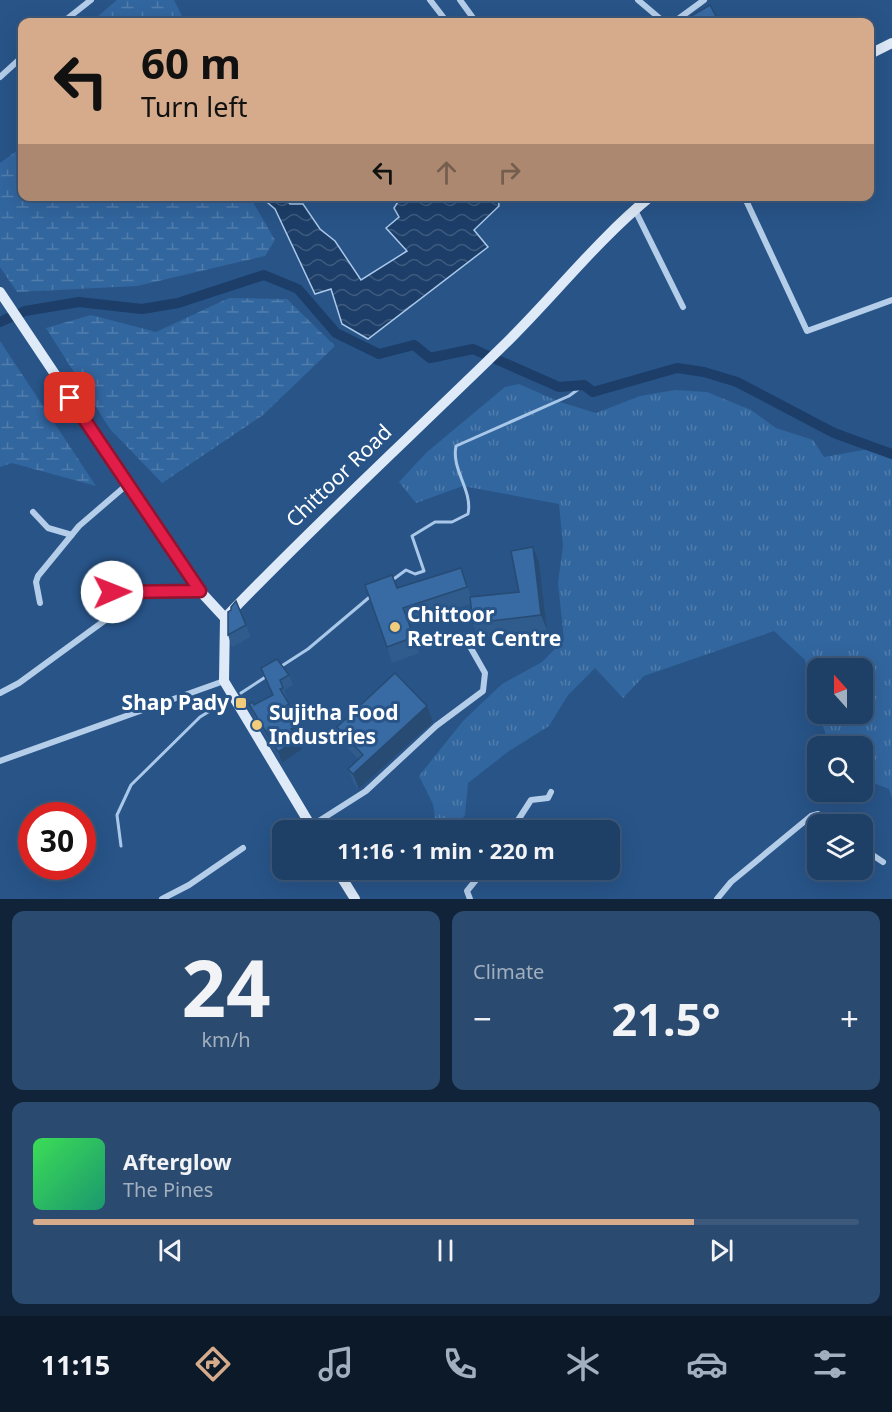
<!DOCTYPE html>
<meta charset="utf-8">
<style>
body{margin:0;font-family:"Noto Sans",sans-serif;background:#2b4a6f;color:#f1f3f6;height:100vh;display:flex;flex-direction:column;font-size:22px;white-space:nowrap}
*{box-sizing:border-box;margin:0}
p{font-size:20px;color:#a1afbf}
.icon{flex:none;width:33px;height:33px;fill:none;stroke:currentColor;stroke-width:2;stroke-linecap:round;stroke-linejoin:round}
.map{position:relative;height:899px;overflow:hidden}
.drawer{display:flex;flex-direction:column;gap:12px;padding:12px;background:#102338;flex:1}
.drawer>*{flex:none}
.hud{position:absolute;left:18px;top:18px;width:856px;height:183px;border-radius:12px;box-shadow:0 6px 24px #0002,0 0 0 2px #3c587a;background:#d6ab8b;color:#111;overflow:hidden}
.needle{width:39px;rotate:339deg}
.tools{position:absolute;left:807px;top:658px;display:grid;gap:12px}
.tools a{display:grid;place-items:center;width:66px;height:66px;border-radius:12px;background:#1e3f66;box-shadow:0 6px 24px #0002,0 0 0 2px #3c587a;font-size:30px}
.speed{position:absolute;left:18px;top:802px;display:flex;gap:12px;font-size:30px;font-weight:700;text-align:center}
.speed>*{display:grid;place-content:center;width:78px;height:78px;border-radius:50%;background:#1e3f66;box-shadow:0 6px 24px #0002,0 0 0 2px #3c587a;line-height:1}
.speed .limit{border:9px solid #d22;background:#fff;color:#111}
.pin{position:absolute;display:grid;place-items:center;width:51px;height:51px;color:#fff;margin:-26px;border-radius:12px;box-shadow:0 3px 9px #0006}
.me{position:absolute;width:66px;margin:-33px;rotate:89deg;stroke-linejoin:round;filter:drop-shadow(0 0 4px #0008)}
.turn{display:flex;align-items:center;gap:21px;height:126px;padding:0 24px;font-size:27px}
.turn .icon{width:78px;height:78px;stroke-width:2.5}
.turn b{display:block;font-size:42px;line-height:51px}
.lanes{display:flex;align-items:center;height:57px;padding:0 24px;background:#0003;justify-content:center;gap:30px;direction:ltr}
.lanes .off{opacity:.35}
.big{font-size:45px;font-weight:700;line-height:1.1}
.drawer .card{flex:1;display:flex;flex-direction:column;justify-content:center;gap:9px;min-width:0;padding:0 21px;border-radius:12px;background:#2b4a6f}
.drawer .dial{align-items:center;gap:0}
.dial b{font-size:78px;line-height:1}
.song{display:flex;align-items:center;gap:18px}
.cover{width:72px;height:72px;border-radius:9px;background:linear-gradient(135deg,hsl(130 70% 55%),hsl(160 70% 35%))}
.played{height:6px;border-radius:3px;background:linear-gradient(90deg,#d6ab8b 80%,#3c587a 80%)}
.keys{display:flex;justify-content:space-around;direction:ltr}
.heat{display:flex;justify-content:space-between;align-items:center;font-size:33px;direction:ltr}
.drawer .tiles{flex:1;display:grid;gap:12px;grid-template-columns:1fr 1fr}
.card:last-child{grid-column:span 2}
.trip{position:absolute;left:272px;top:820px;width:348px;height:60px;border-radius:12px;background:#1e3f66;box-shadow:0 6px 24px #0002,0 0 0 2px #3c587a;font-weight:700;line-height:60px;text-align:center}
.menu{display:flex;height:96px;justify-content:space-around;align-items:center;background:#0c1929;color:#a1afbf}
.menu .icon{width:42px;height:42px}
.menu .on{color:#d6ab8b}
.menu b{font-size:27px;color:#f1f3f6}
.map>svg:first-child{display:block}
</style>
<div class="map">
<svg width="892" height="899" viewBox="0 0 892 899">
<defs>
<pattern id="grass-tufts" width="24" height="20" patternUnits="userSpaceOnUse" patternTransform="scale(1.5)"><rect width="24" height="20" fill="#32669f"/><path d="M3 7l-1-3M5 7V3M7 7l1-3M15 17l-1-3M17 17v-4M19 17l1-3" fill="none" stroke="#517dad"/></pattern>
<pattern id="wetland-marsh" width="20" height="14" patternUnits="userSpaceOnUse" patternTransform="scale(1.5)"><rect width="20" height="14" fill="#32669f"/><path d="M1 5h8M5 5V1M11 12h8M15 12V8" fill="none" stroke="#517dad"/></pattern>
<pattern id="water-waves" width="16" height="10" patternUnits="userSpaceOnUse" patternTransform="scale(1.5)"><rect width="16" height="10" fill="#1c3e68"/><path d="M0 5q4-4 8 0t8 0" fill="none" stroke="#3e5b7f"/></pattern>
</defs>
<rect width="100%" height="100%" fill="#285488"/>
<path fill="url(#grass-tufts)" d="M519,384L560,402L596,413L640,396L675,390L707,392L751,410L776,428L813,440L824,457L875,448L892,450V799L889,789L863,779L862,747H831L818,714H862V669H818L817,712L811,696L805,660L774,631L644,676L623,698L595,668L568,695L549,726L509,751L468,783L465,815L453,831H437L433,804L419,776L463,721L502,684L542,662L564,640L558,583L563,546L559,504L463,486L416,503L399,482L427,452L505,387Z"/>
<path fill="url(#wetland-marsh)" d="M117,0H174L185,22H91Z
M22,147V196L250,197L275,240L265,256L137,286L17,292L0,267V163Z
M229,298L287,299L335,346L263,415L162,483L110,429L46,328L91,315L156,332Z
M0,341L96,486L12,463L0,467Z"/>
<path fill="url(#water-waves)" stroke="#a9c8e9" stroke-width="1.5" d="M261,197H284L290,204H303L320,229L335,241L361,280L407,251L386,228L399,217L394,208L398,202L396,197H498L499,206L474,230L488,247L368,339L342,324L331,289L315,294L275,209Z"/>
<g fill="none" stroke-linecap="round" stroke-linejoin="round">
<path stroke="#a9c8e9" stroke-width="3" d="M391,581L406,570L415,574L424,571L412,536L435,522H452L468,514C473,490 451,470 456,446L569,396L584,385
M280,667L308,649L372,595
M241,693L267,676
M121,846L117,815L131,785L200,717L226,701"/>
<path stroke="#1c3e68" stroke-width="10" d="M0,322L25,311L79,302L142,309L178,303L264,275L298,289L336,333L379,354L414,345L430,358L473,349L559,387L584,385L593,392L677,368L704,372L737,382L834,433L892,454"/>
<path stroke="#b4cde9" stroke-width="6" d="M430,0L447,22
M460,0L476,22
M638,0L664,22
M63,22L91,0
M674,22L704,0
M0,77L22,57
M744,196L807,331L892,300
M635,210L683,307
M33,512L48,528L72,535
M40,603L36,582L38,576L79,526L129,483
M0,693L19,683L104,621L100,594L104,591H200
M0,761L224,681
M311,826L366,791L436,726L483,691L485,673L464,636
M511,831L531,800L548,798L551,792
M862,848L883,862
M162,899L189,885L243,848
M470,899L467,891L484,870
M717,899L731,882L811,816L818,814L830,825"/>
<path stroke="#deeaf8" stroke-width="10" d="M870,54L892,43
M0,292L200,591L225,618
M314,831L224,681L225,618C315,524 411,436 504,345C554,296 597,240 651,196
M337,870L355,899"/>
</g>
<path fill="#305c8d" d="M533,547L539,562L547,630L478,638L473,623L470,604L409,624L419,653L392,663L387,647L397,588L461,568L471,597L519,592Z
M246,625L251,637L232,647L228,635Z
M261,668L289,675L293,685L284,690L287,698L286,699L292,715L289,717L302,749L282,763L253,715L249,704L254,705L273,695Z
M427,706L433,722L359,789L354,784L348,769L358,759L343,743L337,727Z"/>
<path fill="#274b73" d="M533,547L539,562L547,630L541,615Z
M427,706L433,722L359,789L353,774Z
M298,739L302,749L282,763L278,752Z"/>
<path fill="#386ba4" stroke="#274b73" stroke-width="1.5" d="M710,5L719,22H688L686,19Z
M533,547L541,615L473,623L470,597L519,592L511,551Z
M461,568L467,587L403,608L414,637L387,647L365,585L392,575L397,588Z
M236,601L246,625L228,635V612L231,610V607Z
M277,659L289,675L280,680L283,688L280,689L289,704L284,707L294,728L291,729L298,739L278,752L249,704L253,702L254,705L273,695L261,668Z
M395,673L427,706L353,774L348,769L363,755L337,727Z"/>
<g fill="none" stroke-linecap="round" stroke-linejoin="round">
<defs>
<path id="route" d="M70,398L200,591L112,592"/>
</defs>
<use href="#route" stroke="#92132f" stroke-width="15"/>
<use href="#route" stroke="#e11d48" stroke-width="10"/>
</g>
<g fill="#f1cc7a" stroke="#285488" stroke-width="2">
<circle cx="395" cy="627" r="6"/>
<rect x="235" y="697" width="12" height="12" rx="3"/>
<circle cx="257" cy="725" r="6"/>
</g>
<g text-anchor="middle" stroke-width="6" stroke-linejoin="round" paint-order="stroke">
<g font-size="21" fill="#fff" stroke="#285488">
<text transform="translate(339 476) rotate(-44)" y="7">Chittoor Road</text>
</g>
<g font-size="21" font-weight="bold" fill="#fff" stroke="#285488" text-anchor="start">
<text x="407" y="622">Chittoor<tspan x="407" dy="24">Retreat Centre</tspan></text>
<text x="229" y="710" text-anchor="end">Shap Pady</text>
<text x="269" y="720">Sujitha Food<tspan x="269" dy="24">Industries</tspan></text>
</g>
</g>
</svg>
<div class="tools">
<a><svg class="needle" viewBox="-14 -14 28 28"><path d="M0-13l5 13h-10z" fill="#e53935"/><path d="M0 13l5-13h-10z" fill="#a1afbf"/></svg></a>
<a><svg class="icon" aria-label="search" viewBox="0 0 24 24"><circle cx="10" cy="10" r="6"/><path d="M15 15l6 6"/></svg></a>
<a><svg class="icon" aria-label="layers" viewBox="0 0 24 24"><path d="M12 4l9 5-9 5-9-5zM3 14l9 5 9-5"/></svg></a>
</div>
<div class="speed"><div class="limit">30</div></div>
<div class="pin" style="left:70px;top:398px;background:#d93025"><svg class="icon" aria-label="arrive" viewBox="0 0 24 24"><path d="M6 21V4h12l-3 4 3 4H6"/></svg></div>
<svg class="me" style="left:112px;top:592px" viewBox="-20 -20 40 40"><circle r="19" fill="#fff"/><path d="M0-13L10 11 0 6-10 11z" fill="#e11d48"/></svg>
<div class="trip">11:16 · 1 min · 220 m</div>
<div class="hud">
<div class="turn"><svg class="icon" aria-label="left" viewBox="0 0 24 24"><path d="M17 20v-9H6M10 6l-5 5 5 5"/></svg><div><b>60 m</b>Turn left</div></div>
<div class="lanes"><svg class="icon" aria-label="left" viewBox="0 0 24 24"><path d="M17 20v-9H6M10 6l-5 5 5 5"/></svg><svg class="icon off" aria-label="ahead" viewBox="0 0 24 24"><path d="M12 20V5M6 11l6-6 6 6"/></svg><svg class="icon off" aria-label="right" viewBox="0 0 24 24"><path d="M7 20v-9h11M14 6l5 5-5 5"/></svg></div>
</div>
</div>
<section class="drawer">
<div class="tiles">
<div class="card dial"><b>24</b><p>km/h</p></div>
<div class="card"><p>Climate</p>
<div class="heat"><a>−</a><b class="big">21.5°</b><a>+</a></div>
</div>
<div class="card">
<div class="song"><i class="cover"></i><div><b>Afterglow</b><p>The Pines</p></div></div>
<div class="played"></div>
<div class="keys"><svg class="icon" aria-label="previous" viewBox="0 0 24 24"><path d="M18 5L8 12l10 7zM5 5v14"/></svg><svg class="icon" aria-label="pause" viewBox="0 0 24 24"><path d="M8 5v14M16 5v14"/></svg><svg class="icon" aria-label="next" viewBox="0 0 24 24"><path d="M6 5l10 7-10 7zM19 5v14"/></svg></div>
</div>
</div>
</section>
<nav class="menu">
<b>11:15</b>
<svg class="icon on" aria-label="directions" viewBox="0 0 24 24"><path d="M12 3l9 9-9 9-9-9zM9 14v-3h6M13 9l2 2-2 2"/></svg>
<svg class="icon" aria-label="music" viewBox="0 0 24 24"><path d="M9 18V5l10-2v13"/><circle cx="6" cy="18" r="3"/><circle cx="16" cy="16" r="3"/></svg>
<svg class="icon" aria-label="phone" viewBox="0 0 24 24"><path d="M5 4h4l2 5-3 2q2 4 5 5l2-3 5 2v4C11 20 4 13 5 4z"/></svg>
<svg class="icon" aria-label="climate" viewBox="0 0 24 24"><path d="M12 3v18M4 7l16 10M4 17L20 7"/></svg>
<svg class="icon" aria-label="car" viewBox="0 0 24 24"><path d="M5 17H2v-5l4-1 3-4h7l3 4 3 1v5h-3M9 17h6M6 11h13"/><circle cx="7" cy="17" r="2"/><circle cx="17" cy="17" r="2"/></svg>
<svg class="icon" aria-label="filters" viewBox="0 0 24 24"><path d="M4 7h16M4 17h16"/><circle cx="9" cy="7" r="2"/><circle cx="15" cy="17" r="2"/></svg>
</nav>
